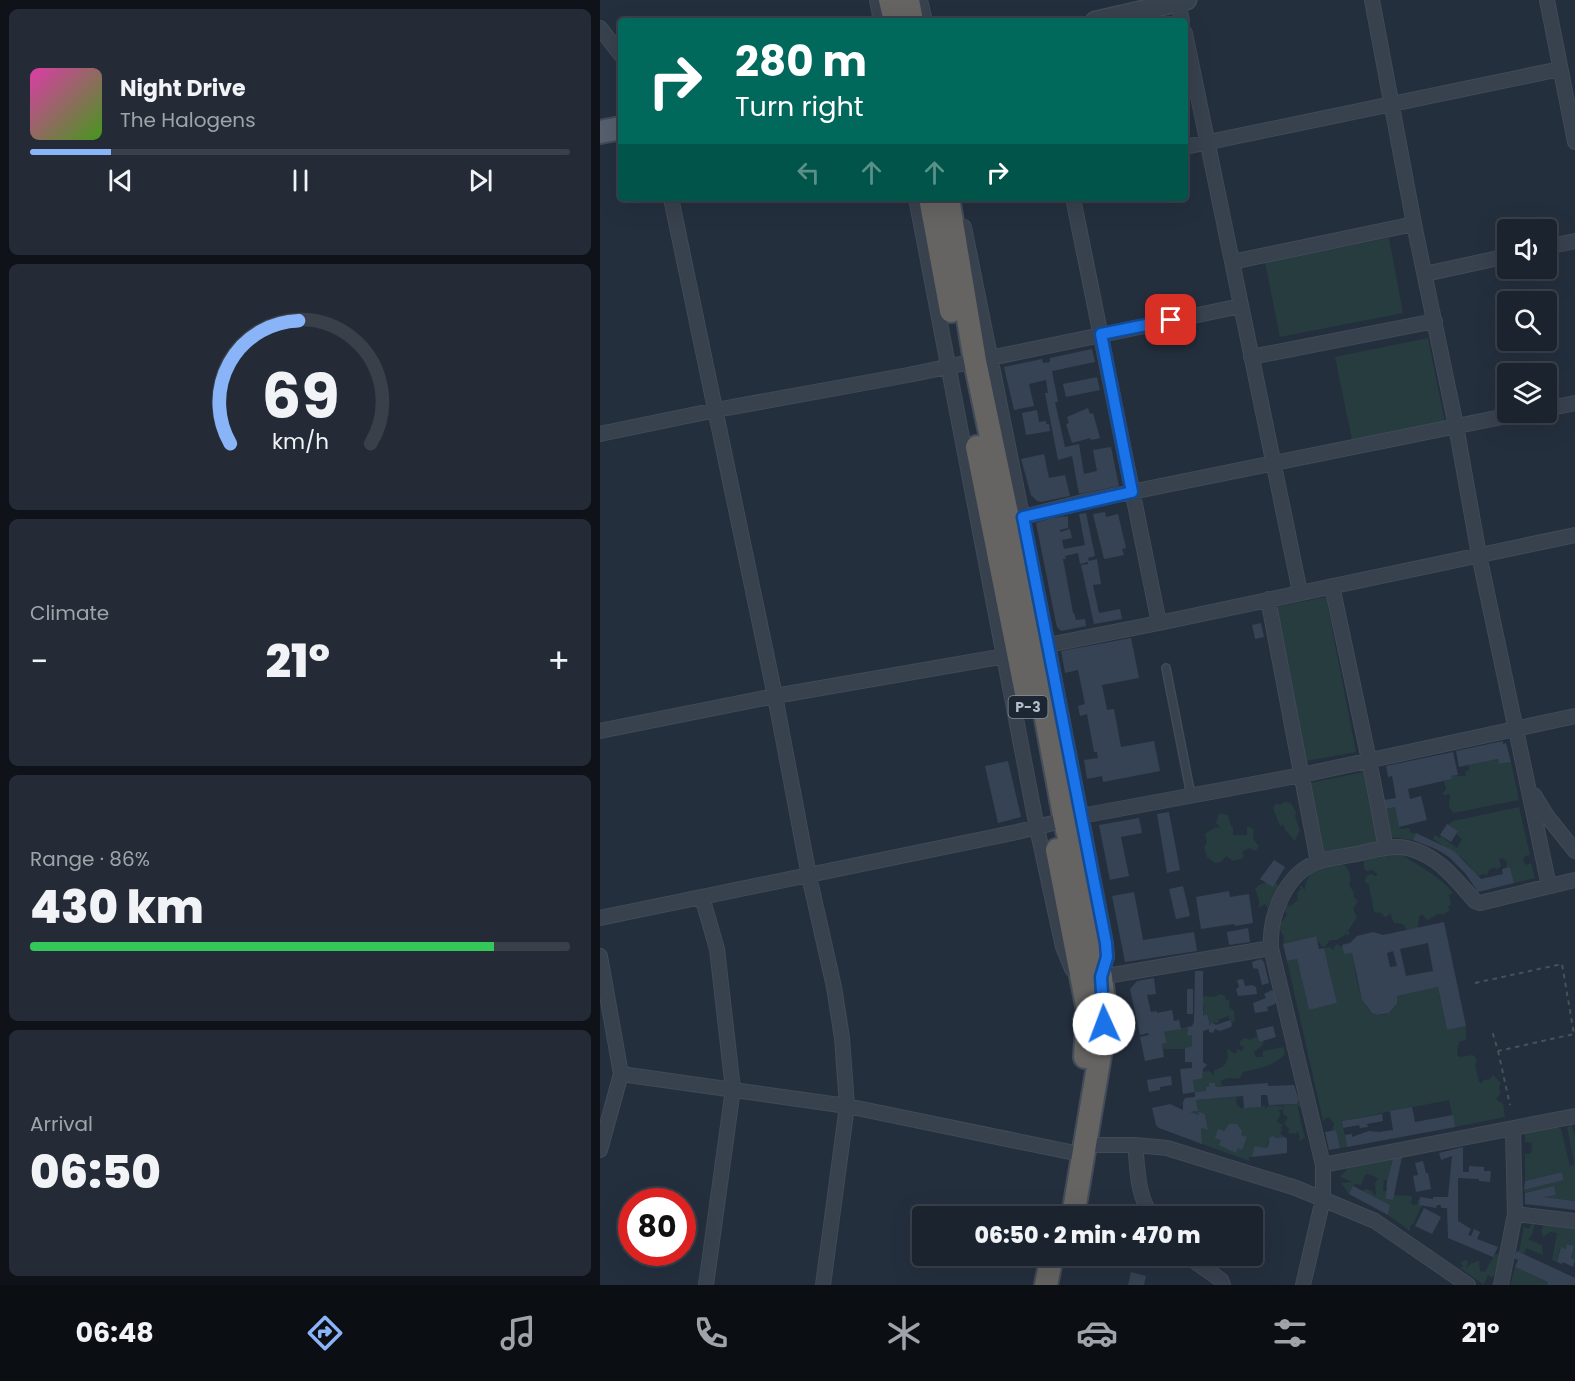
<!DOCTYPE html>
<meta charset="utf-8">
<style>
body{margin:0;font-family:Poppins,sans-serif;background:#242b36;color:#f1f3f6;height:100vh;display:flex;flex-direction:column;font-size:22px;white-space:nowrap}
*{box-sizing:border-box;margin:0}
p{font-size:20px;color:#a0a4aa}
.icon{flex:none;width:33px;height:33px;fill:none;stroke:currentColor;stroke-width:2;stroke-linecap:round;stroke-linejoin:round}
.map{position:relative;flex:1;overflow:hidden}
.details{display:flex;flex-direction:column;gap:9px;padding:9px;background:#0f1319;width:600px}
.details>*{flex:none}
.guide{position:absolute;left:18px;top:18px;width:570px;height:183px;border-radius:6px;box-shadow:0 6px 24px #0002,0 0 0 2px #39404a;background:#00695c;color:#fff;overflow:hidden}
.buttons{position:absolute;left:897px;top:219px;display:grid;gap:12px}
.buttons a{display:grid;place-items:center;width:60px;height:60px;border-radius:6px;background:#1b232e;box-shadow:0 6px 24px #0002,0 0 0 2px #39404a;font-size:30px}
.speed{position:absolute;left:18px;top:1188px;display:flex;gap:12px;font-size:30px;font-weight:700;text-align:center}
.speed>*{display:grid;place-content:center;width:78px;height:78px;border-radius:50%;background:#1b232e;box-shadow:0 6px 24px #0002,0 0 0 2px #39404a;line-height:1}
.speed .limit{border:9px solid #d22;background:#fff;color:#111}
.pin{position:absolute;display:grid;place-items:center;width:51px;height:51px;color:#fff;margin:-26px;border-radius:12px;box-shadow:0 3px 9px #0006}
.me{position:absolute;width:66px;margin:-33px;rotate:358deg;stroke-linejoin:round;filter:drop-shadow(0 0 4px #0008)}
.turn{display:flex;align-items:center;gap:21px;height:126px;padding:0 18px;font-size:27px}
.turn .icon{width:78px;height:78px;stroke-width:2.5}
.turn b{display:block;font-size:42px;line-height:51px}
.lanes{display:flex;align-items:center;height:57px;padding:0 18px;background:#0003;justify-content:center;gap:30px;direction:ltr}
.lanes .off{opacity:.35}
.big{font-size:45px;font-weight:800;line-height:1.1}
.details .widget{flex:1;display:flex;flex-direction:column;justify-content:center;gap:9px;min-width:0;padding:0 21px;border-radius:9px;background:#242b36}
.details .dial{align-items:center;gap:0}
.dial svg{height:156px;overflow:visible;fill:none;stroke:#39404a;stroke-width:7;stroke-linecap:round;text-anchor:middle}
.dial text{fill:#f1f3f6;stroke:none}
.song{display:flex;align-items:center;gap:18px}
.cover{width:72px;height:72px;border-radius:9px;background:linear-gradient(135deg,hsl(320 70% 55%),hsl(100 70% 35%))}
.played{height:6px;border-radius:3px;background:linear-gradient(90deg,#8ab4f8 15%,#39404a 15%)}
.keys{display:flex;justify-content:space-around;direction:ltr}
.heat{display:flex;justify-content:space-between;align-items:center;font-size:33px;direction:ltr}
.charge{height:9px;border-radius:4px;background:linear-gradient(90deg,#34c759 86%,#39404a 0)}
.trip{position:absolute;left:312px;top:1206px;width:351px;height:60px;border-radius:6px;background:#1b232e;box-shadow:0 6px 24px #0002,0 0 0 2px #39404a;font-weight:800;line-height:60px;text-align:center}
.dock{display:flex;height:96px;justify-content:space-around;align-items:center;background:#0b0e12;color:#a0a4aa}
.dock .icon{width:42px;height:42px}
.dock .current{color:#8ab4f8}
.dock b{font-size:27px;color:#f1f3f6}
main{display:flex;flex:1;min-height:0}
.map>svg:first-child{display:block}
</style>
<main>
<section class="details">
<div class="widget">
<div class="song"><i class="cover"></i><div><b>Night Drive</b><p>The Halogens</p></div></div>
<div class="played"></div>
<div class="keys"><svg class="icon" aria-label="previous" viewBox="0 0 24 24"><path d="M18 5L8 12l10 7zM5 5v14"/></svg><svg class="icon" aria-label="pause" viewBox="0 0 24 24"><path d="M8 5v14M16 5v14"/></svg><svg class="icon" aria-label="next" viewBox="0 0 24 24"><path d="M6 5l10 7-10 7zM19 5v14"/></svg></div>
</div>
<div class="widget dial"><svg viewBox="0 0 100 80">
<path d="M14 69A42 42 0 1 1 86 69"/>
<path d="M14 69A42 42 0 0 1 49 6" stroke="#8ab4f8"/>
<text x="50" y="56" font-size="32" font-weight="700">69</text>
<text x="50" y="72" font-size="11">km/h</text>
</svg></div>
<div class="widget"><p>Climate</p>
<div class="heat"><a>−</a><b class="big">21°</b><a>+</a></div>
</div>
<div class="widget"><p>Range · 86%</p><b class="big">430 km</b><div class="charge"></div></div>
<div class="widget"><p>Arrival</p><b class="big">06:50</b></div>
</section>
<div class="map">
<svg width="975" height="1285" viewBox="0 0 975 1285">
<rect width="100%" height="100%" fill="#242f3e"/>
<path fill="#263c3f" d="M789,238L803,313L680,337L665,262Z
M828,338L845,422L752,440L735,357Z
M726,597L756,752L706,761L675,607Z
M898,759L900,764L911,762L919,800L853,813L849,806L850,794L844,795L843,793L846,789L844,781L852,779L851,776H866L865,772L869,770V765Z
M763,772L777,842L724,853L710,783Z
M684,802L691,803L696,812L695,816L700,830L695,841L685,830L684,825L680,826L673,808L676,804L680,805Z
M795,807L800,829L809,828L811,833H816L813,840L792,837L786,809Z
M919,807L930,855L925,856L923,861L926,865L931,863L935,878L914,883L910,867L906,868L907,862L903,858L899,859L901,866L896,870L895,867L889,870L887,875L883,874L878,876L863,859L833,839L834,835L840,838L841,836L857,848L862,839L856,834L858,831L848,825L853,821Z
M619,813L628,815L631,826L633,828V835H647V826L652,828L654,831L653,839L659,846L656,851L649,848L642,852L644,856L641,859L633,861L626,856L621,862L615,863L607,857L604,847L607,843L605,834L616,827L621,828L616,823Z
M798,852C817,866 837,873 853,893L849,895L851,904L848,907L850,910L844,914H835L837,915L827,920L822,914L819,917L818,928L807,930L803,924L794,923L790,913L788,916L784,917L781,913L774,912L769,885L765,882L766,876L771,874L776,876L778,874L772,870L767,871L764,869V859L774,856L780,858L781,854H786L790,858L789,853Z
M741,863V865H745C750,871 752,878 749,885L754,893L753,896L758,901L753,909L757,917L748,931L750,934L747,935L746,934L737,940H730L725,947L721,946L719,942H717L715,936L683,944L684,936C676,928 682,921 687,914L683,910L685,905L688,904L689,907L698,900L697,893L701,889L699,886H702L705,890C704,880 713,875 712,865Z
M670,881L677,883L680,888L668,907L667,908L665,904L659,908V900L655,889L659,885Z
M737,944L752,953C755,968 759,1018 782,1015C789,1014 794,1009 797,1004V996L838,987L847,1030L866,1026V1040L859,1042L857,1055L860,1057L873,1055L877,1060L875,1064L879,1082L882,1083L884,1080L890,1079L893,1075L901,1083L899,1088L901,1093L896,1099L903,1104L905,1117L855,1127L849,1100L742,1121L747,1147L740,1148L736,1130L732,1131L734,1123L728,1117L723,1121L687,961L697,959L709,1010L737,1003L724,948L729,947L734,950V947Z
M619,994L625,996L626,1000H630L629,1007L634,1011L635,1020L632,1023L628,1016L618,1020L619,1022L616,1023L611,1022L610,1026L607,1015L603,1016L601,1012L604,1010L602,998L604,996L616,997Z
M587,1027L588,1036L592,1035V1046L585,1048V1049H563L562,1044L567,1043L564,1032Z
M657,1036L659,1042L664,1040L662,1046L654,1052L656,1057H663V1051L684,1047L685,1054C673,1067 659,1068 643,1072L639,1079C633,1078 626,1077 621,1081L622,1086L616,1087L615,1083H609V1087H606V1091L595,1092L593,1080L602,1079V1072L609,1071L614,1075V1070C627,1067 629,1061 627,1048L634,1054L637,1052V1049L642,1051L644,1047L640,1045V1041L645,1038L650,1040Z
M637,1097L636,1103L640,1108L661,1107L664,1105L666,1109L669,1105L682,1106L683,1108L684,1105L697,1104L701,1100L703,1109L698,1106C698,1112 703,1129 705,1138L700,1141L698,1131L696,1134L688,1133L689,1129L684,1123L688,1118L683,1114V1109L678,1111L681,1113L677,1122L683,1125L680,1128L683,1129L680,1133L684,1137L675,1138L674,1135L669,1138L667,1148L654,1146L652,1157H649V1161L602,1144L601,1128L608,1130L605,1115L599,1112V1115L590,1112L597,1111L596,1100Z
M972,1125L975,1137V1201L944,1197L956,1195L954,1186L925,1193L924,1190L964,1180L962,1172L925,1181V1154H931L932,1143L925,1142V1133L958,1127L961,1129L970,1166L974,1165V1162L967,1127Z
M793,1159L787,1181L784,1179L783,1190L787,1192L786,1199L793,1200L794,1195L812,1196L811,1204L817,1205L818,1200H820L822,1205L814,1223L810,1226V1231L788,1215L790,1205L762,1191L766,1189L772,1191L774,1195L776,1194L775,1184L778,1178L768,1174L765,1175L761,1185L755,1184L749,1194L741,1183L752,1182L740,1177L748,1168Z
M935,1222L932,1235L928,1239L942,1245L943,1255L926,1248L924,1254L919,1252L924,1227L929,1229L931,1224L928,1223Z
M944,1224L975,1229V1260L971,1258L974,1246L968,1244L966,1249L960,1248L957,1262L952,1260L957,1233L950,1232L943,1237L941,1230Z
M895,1254L900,1255L896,1274L892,1277L888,1275L884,1285L860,1268L863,1267L861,1263L864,1260L868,1261L866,1269L870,1264L879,1261L880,1271L885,1272Z
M915,1267L948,1282L947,1285H910Z"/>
<path fill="#364354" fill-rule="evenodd" d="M492,349L495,362L452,371L458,402H455L465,447L479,444L484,474L497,471L493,450L511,447L519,486L479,494L472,456L458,460L445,393H448L446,380L429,384L434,406L414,410L404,367L442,359L443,363L450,362V358Z
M497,377L500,390L466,397L463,384Z
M488,408L490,414L493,413L500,438L491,440L490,438L472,443L466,424L469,423L467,417Z
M437,410L439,422L446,421V424H449L450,431L426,435L422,413Z
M444,454L449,478L465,475L470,496L441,502L437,501L431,495L421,459Z
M505,512L506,517L518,514L526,548L522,549L524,555L504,559L493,514Z
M486,513L495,556L488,558L489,561L497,559L501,584L493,585L499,613L520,609L522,619L494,624L481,565L488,564V562L480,564L478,553L465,556L466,559H463L473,613H474L476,620L485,619L486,626L461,631L457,627L455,618L436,523L452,518L468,516V528L460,530V532L470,529L472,538L462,540L464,549L485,545L479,514Z
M661,623L664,637L655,639L652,625Z
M531,638L539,678L502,685L507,710L514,709L521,747L554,741L560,771L503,782L502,776L487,779L484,760L498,758L497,752H494L487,714L480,716L478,706L485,704L478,670L465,673L461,651Z
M903,741V744L906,743L911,762L899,764L898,759L859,767L856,751Z
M853,752L858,775L851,776L852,779L808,789L810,799L821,796L827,820L799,827L795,807L786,809L784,800L796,798L792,776L788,777L786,766Z
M408,761L421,817L398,823L385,766Z
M569,812L580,870L567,873L557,814Z
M539,818L542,833L521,837L529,876L510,880L499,825Z
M847,824L858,831L851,842L840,835Z
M816,833L854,851L881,879L903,874L902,869L910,867L914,883L878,892L865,873L849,857L836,849L813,840Z
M674,860L685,867L673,887L660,879Z
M583,886L590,916L576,919L569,889Z
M629,891L630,897L649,894L653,923L635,926L634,924L601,929L596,897Z
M534,892L543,940L594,932L597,951L525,962L512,896Z
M844,922L866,1026L847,1030L838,987L797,996V1004L789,1013L778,1015L772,1013L762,1000L752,953L744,954L742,945L750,943L757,936L773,932L783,935ZM828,943L833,971L806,976L800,949ZM793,951L797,966L790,967L787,953Z
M648,928L650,942L629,945L627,932Z
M716,936L719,949L724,948L737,1003L709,1010L697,959L687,961L683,944Z
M661,959L664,962L669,983L662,985L658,969L653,968L652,962Z
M595,971H603V1016L607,1014L610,1026L611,1022L616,1025L630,1020L632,1024L631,1027L620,1031L615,1029L613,1033L609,1032V1029L603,1031V1062L607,1065L603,1069L602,1079L593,1080L595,1092L606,1091V1087H609V1083H615L616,1087L668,1083V1086L694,1085L699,1100L697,1104L669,1105L667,1095H661V1107L644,1108L643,1096L596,1100L598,1111L590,1112L599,1115L598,1112L603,1113L605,1115L608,1130L601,1128L602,1144L559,1128L556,1125L552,1108L570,1104L583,1110V1102L585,1098L595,1097V1092L583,1094L580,1069L592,1068V1062H585V1048L592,1046V1035L588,1036L587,1032L588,1031L587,1027L592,1026L594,1022Z
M554,978L556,994L547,995L551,1012L557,1011V1013L572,1010L574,1021L579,1020L581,1029L564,1032L567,1043L562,1044L564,1057L545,1061L540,1037L549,1035L548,1033L540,1035L530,989L537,981Z
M643,979L645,986L652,985L656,987L657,994L638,996L636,989L639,987L637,980Z
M587,989H593V1014H587Z
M672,990L679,999L675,1004L667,1007L668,1011L655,1013L653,1003L666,998L664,994Z
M673,1026L676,1037L659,1042L656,1030Z
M571,1076L572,1085L560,1087V1090L549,1092L547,1080Z
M812,1107L815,1122L853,1115L855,1127L747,1147L745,1135L752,1134V1137L769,1131L779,1132L793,1130L790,1111Z
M782,1114L783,1121L767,1124L768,1127L760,1128L759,1125L743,1128L742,1121Z
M629,1124H637L642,1131L641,1135L647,1137L642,1150L638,1148L636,1153L619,1145L621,1140L615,1138L618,1129L624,1131Z
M736,1130L740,1148L729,1150L725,1132Z
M674,1135L675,1138L685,1137L687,1139V1153L652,1157L654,1146L667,1148L669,1143V1138Z
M863,1147V1172H869V1166L884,1167V1171H891L890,1182L879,1181V1179L858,1178V1221L871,1229L868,1235L871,1236L874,1229L880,1232L877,1239L898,1247L893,1257L848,1238L847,1208H841V1205H837L836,1208L819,1205L820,1197L833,1199V1197H848L852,1156L841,1160L839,1153Z
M802,1157L793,1200L786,1199L787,1181L793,1159Z
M823,1161L826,1173H828L831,1189L816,1192L813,1176L818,1175L815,1163Z
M962,1172L964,1180L924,1190L925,1181Z
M753,1186L790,1205L788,1215L749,1194Z
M954,1186L956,1195L944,1197L975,1201V1210L925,1204V1193Z
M824,1208L841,1217L832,1234L815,1226Z
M967,1244L974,1246L971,1258L975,1260L973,1267L963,1262L962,1264L957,1262L961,1247L966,1249Z
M917,1251L975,1278V1285H947L948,1282L915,1267L918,1260L914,1258Z
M527,1256H541L538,1266L525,1263Z
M531,1272L546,1276L544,1285H528Z"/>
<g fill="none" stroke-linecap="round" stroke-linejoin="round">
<defs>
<path id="service" d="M566,668L591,795"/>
<path id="minor" d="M277,0L281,21
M320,0L325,21
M772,0L814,224L856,426L879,555L949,886
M947,0L975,142
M578,2L582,21
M0,28L21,55
M585,33L700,592
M585,147L960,69
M71,198L175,696L209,876L234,987L242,1038L247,1106L223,1285
M316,198L437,828L463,947L472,969
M473,198L559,623
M364,227L448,645L506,943L507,957L501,977L671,948
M946,247L975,241
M632,262L814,224
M825,274L908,256
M651,357L835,321
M946,409L975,403
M0,434L116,410L308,375L641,306
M423,517L487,501L926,412
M732,586L769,760L786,848
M668,599L718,862
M448,645L559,623L975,535
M0,731L175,696L405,656
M934,795L947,816L975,851
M102,897L117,949L133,1089L106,1285
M0,918L417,832L481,816L702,775L975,716
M0,956L21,1074L0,1150
M21,1074L247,1106L470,1152
M485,1145H535L567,1148L696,1188L775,1221L868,1285
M535,1145C538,1170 537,1196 552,1216
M723,1165L671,948C669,915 686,872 720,861C733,857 748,856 761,853C775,850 792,845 807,848C838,855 855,879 875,901L880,903L975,880
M915,1214L975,1221
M587,1256L621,1280L623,1285
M703,1285L723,1199V1165L975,1116
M901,1285L915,1214L913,1128"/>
<path id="tertiary" d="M495,21L587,0"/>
<path id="primary" d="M0,132L21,128"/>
<path id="trunk" d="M290,0L295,21
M308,0L312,21
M330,198L351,311
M348,198L375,361L416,556L465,821L501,977L505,1011L503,1037L473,1216
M377,447L428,703
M457,850L488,1011L485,1057
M446,1285L452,1256"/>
</defs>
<use href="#service" stroke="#414a57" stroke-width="10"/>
<use href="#minor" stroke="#414a57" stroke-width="16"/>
<use href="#tertiary" stroke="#414a57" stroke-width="21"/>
<use href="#primary" stroke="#414a57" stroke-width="26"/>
<use href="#trunk" stroke="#434c59" stroke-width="26"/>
<path stroke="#3f5557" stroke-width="2" stroke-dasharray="4.5 4.5" stroke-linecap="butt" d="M875,983L962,964L974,1034L898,1051L893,1034L888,1032
M898,1051L910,1105"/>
<use href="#service" stroke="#38414e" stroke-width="7"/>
<use href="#minor" stroke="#38414e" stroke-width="14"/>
<use href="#tertiary" stroke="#38414e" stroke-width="18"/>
<use href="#primary" stroke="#56606e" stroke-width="22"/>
<use href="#trunk" stroke="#656462" stroke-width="22"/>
</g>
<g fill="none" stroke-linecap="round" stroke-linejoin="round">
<defs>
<path id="route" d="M504,1024L501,977L507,957L506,943L423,517L532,492L501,334L571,320"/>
</defs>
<use href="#route" stroke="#114b97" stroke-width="15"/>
<use href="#route" stroke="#1a73e8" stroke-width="10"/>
</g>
<g text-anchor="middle" stroke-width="6" stroke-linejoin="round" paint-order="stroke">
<rect fill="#1d2633" stroke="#878f9c" stroke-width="1.5" x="408.5" y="696" width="39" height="22" rx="4.5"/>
<g font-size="14" font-weight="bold" fill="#b4bcc9">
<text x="428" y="712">P-3</text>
</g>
</g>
</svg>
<div class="buttons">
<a><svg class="icon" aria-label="sound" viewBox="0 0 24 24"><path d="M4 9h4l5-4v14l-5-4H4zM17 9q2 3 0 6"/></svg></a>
<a><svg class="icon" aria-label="search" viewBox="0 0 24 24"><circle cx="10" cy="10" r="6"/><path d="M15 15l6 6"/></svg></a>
<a><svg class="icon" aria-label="layers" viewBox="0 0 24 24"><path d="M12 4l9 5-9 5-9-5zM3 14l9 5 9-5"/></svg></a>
</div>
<div class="speed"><div class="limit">80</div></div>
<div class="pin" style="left:571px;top:320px;background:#d93025"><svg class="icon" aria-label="arrive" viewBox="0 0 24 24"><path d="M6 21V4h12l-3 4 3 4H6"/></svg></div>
<svg class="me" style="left:504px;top:1024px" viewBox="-20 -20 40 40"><circle r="19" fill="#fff"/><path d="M0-13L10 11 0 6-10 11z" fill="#1a73e8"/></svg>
<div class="trip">06:50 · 2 min · 470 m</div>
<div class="guide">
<div class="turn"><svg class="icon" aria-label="right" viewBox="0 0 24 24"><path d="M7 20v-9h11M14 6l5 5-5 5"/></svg><div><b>280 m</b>Turn right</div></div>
<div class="lanes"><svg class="icon off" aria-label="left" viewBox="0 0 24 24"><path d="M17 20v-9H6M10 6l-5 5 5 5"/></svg><svg class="icon off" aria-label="ahead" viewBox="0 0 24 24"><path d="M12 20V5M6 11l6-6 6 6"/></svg><svg class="icon off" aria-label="ahead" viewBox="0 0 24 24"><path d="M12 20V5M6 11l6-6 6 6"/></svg><svg class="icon" aria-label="right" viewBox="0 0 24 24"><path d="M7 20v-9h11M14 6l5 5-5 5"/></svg></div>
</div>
</div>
</main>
<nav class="dock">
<b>06:48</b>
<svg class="icon current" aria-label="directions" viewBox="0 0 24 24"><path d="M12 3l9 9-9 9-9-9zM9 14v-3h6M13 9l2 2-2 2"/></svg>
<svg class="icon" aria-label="music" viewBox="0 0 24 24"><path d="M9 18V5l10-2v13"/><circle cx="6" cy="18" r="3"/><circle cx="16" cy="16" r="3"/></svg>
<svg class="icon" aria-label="phone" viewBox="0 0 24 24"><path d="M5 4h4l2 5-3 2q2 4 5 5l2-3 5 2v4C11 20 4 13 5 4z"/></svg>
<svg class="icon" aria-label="climate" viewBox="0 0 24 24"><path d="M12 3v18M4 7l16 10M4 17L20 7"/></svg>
<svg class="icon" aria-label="car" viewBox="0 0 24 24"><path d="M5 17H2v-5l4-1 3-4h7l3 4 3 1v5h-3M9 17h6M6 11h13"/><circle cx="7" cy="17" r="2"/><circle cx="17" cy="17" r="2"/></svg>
<svg class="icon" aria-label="filters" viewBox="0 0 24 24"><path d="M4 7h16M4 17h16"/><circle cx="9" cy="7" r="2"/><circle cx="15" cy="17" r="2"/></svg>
<b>21°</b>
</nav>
